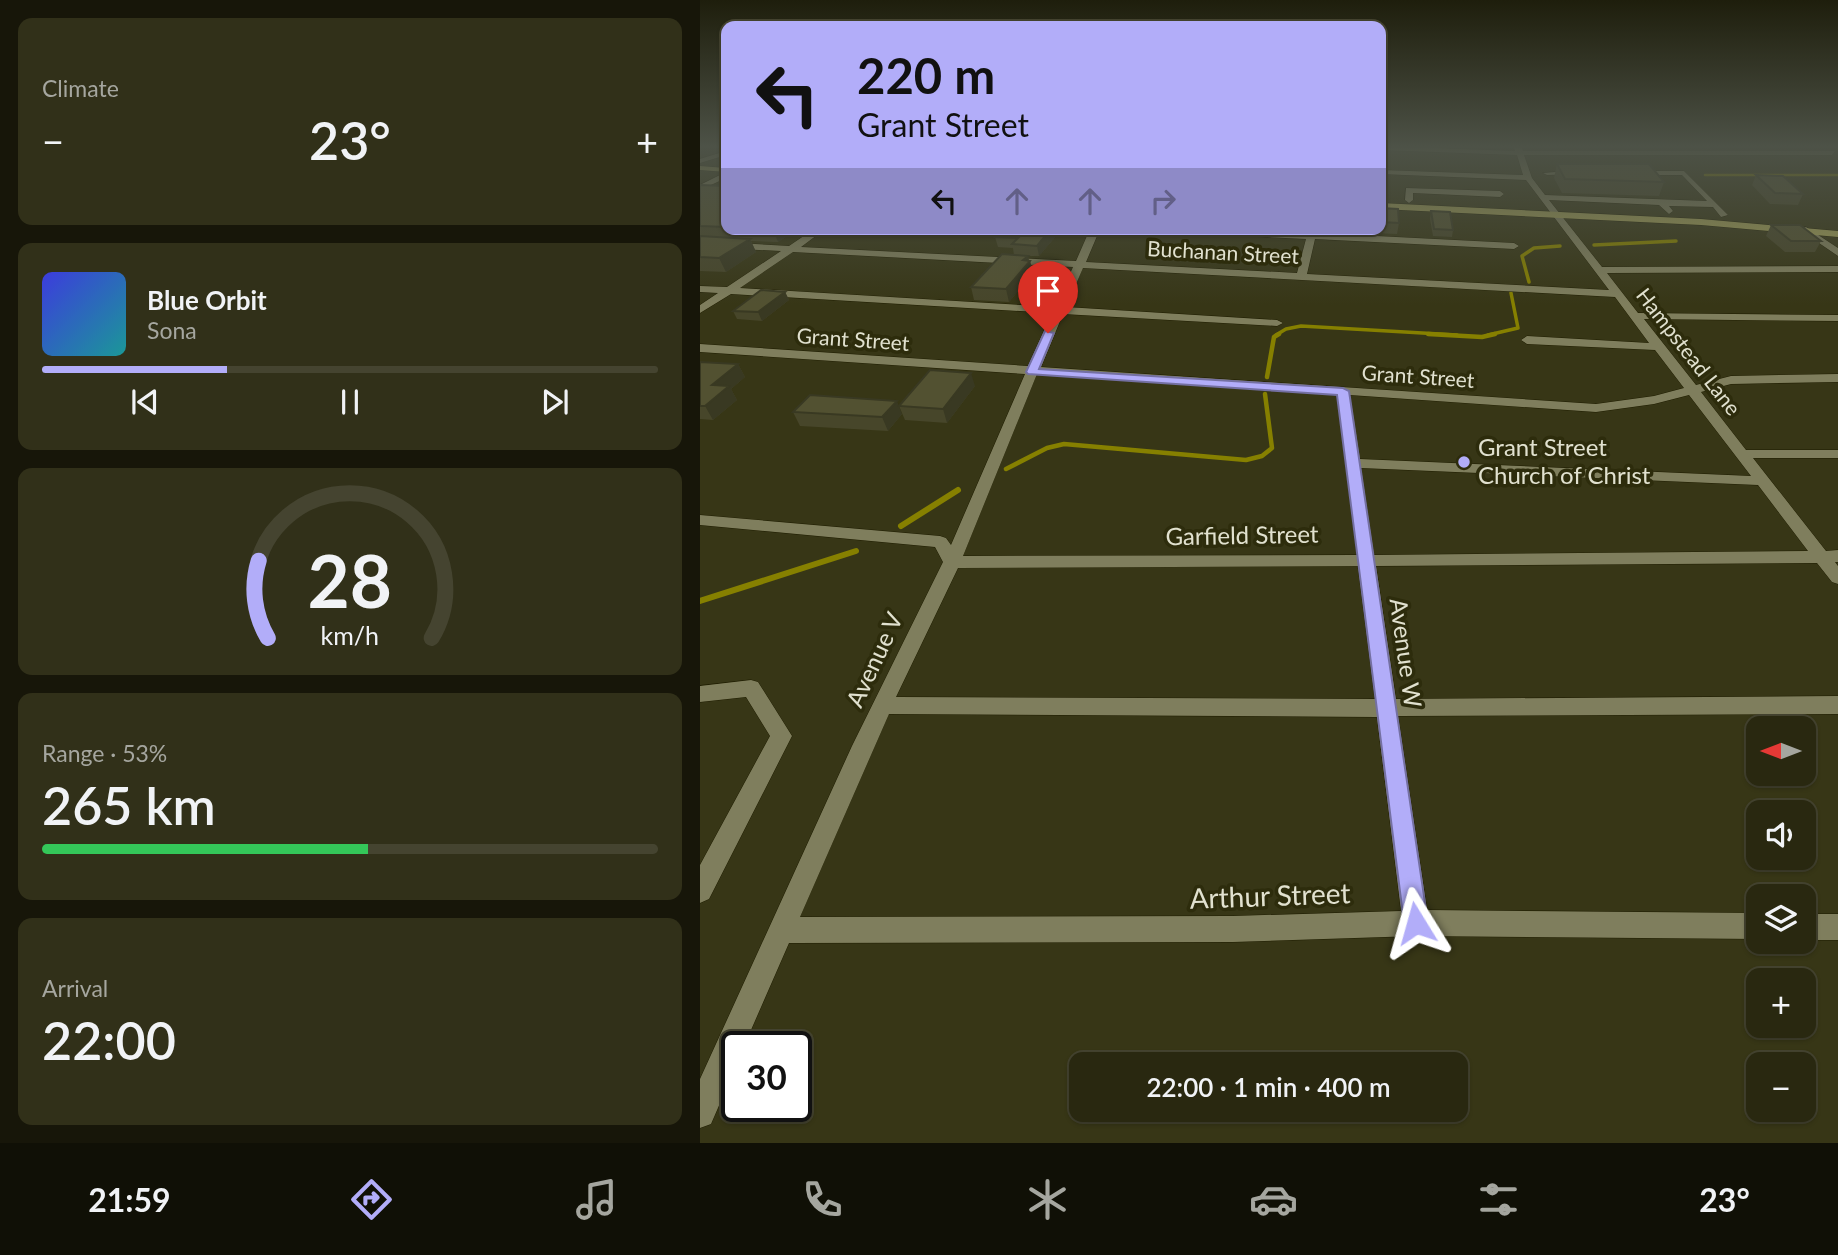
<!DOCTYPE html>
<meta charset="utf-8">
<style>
body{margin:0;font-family:Lato,sans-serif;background:#313019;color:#f1f3f6;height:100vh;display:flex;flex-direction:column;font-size:26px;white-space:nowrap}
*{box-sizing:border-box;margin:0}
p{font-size:23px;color:#a5a69f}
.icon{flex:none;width:38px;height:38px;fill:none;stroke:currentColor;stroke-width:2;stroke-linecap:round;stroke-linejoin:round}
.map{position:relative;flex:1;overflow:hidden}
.details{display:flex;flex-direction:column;gap:18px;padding:18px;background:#171609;width:700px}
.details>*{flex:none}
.top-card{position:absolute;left:21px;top:21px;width:665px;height:214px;border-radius:14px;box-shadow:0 2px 5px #0004,0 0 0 2px #454430;background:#b2adf9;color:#111;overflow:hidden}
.needle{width:46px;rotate:270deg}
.controls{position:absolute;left:1046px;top:716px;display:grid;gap:14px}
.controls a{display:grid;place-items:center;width:70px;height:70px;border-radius:14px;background:#292810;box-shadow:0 2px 5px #0004,0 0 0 2px #454430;font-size:35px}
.speed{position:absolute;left:21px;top:1031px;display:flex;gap:14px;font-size:35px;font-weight:700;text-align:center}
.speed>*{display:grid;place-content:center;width:91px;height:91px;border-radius:50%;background:#292810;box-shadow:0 2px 5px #0004,0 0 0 2px #454430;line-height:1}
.speed .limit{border:4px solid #111;border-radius:10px;background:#fff;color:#111}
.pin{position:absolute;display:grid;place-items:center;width:60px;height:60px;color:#fff;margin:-72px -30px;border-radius:50% 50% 50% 0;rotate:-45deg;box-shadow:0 0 7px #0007}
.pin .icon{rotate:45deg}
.me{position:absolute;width:77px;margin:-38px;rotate:352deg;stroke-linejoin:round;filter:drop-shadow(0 0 5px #0008)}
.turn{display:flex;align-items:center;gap:24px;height:147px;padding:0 21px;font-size:32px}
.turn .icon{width:91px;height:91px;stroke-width:2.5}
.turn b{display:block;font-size:49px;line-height:60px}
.lanes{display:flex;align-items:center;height:66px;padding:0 21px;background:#0003;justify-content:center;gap:35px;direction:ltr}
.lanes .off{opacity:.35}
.big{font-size:52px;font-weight:600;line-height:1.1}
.details .card{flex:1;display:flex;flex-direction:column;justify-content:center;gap:10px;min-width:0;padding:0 24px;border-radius:14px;background:#313019}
.details .dial{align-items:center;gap:0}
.dial svg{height:182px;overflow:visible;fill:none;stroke:#454430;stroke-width:7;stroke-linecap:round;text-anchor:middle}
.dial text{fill:#f1f3f6;stroke:none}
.song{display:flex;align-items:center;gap:21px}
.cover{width:84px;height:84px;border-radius:10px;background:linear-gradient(135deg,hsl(240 70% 55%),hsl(180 70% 35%))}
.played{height:7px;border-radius:4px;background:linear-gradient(90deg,#b2adf9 30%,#454430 30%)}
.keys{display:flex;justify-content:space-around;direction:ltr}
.heat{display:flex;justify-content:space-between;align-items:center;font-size:38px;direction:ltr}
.charge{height:10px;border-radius:5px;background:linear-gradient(90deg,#34c759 53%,#454430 0)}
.trip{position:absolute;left:369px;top:1052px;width:399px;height:70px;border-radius:14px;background:#292810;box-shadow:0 2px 5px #0004,0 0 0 2px #454430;font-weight:600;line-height:70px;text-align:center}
.menu{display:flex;height:112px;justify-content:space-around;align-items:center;background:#101006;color:#a5a69f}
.menu .icon{width:49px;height:49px}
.menu .selected{color:#b2adf9}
.menu b{font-size:32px;color:#f1f3f6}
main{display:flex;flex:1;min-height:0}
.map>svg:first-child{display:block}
</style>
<main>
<section class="details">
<div class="card"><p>Climate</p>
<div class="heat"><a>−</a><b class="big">23°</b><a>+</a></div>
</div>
<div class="card">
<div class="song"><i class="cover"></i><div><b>Blue Orbit</b><p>Sona</p></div></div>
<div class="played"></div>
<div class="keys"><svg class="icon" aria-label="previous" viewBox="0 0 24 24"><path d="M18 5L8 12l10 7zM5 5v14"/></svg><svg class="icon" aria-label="pause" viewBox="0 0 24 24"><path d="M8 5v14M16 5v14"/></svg><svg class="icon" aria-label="next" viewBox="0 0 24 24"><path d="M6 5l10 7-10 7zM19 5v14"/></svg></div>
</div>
<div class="card dial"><svg viewBox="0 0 100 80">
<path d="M14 69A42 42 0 1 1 86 69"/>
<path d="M14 69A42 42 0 0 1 10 35" stroke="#b2adf9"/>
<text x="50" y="56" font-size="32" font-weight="700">28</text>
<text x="50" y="72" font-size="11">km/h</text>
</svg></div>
<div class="card"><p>Range · 53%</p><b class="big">265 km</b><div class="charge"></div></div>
<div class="card"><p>Arrival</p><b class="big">22:00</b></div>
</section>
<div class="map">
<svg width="1138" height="1143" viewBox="0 0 1138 1143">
<rect width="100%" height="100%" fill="#373616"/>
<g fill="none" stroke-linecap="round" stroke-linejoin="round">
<path stroke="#868000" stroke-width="2.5" d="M1005,175H1138"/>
<path stroke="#868000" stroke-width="3.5" d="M894,245L976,241
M829,282L822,256L834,248L860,246
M576,335L586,329L601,326L757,335
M788,335L818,328L811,293"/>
<path stroke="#868000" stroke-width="4.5" d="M728,334L782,337L795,334
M567,377L574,337L579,334
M306,469L347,448L364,444L546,460L562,456L572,448L565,394"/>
<path stroke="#868000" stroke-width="6" d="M201,526L258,490
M0,601L156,551"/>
<defs>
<path id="minor" d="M813,145H821L823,151H1135L1132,155H824L832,178L845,195L1007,201L982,175H934L930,173L934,171H984L1028,215L1021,217L1013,207L969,206L973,211L969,214L959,205L849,200L902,267L1138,266V272L907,273L938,313L1138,315V321L944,319L996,385L1031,376L1138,374V382L1031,384L1001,392L1046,450H1138V458H1053L1126,551L1138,550V562H1135L1138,566V584L1132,582L1117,563L676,566L696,699L1138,696V714L698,716L727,910L1059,913V939L716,936L533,942L89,943L44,1046H37V1064L11,1124L0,1128V1079L152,746L243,562L235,547L0,525V515L240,536L246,538L251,545L325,374L0,352V344L328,366L352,313L31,294L0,313V305L18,293L0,292V286L27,287L81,251L0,247V241L89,246L114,229H125L101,247L376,261L390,229H400L386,262L597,273L606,239L471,232L467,229L607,233L608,229H618L617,233L814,243L819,246L814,249L615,239L607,274L909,290L826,180L681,174V170L823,175L817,155L681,150V146L815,151ZM93,252L373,267L355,307L40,288ZM383,268L915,297L949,343L827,336L821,340L827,344L955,350L984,388L954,396L896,404L341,367L363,314L577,326L583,323L577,320L366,307ZM337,374L637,395L657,555L263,556ZM650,395L896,412L954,404L989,395L1051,476L660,459ZM661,468L1058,485L1108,551L674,555ZM658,566L675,699L196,697L258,568ZM189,714L677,717L701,911L533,916L100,917Z
M26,151V155L0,163V159Z
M881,170L878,174L847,175L843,173Z
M20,175H26V178L0,190V185Z
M706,188L800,191L804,194L800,197L713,193V200L709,203L705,200Z
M1106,227L1138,248V256L1103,232V228Z
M51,680L58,682L92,736L9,899L0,903V865L70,736L46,697L0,702V686Z
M1104,914H1138V940H1104Z"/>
<path id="major" d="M0,166L26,168V172L0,170Z
M681,203L1001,219L1138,231V237L1001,225L681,209Z"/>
</defs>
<use href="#minor" stroke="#1f1d00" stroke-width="1"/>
<use href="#major" stroke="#1f1d00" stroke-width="1"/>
<use href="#minor" fill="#7f7e5d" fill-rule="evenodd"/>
<use href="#major" fill="#a19e58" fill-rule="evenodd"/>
</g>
<path fill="#47462a" d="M857,164L964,182L959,196L862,193L854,178Z
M1056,175L1103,194L1098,205L1070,204L1052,185Z
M0,185L26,186V229H98L78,242L51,241L56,252L26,272L0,271Z
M681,208L699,223L697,234L651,232V229H681Z
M731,211L753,230L752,237L733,236L730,219Z
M1071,225L1121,241L1115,252H1085L1066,236Z
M303,229H362L339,256H328L329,261H330L333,273L309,302L274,300L271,287L314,255L313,248L298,247L295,237Z
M85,292L89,300L62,321L37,319L33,311Z
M0,362L38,364L45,377L31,389L37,400L13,420L0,419Z
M275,386L247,423L205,420L199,406Z
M93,412L202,414L188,431L100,426Z"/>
<path fill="#393922" d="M73,229H98L78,242Z
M351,229H362L339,256L337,246Z
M50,239L56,252L26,272L19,258Z
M328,256L329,262L330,261L333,273L309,302L306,289Z
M85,292L89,300L62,321L58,312Z
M38,364L45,377L31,389L37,400L13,420L5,406L12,385Z
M271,373L275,386L247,423L243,409Z
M197,401L202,414L188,431L182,417Z"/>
<path fill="#525131" stroke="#393922" stroke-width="2" d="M857,164H949L964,182L865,179Z
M1056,175L1083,176L1103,194L1075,193Z
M0,185L26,186V227L0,226Z
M681,208L698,209L699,223L681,222Z
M731,211L750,212L753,230L734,229Z
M1071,225H1100L1121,241H1091Z
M303,229H351L337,246L312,244L318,238L295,237Z
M0,236L50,239L19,258L0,257Z
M302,254L328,256L323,260L330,261L306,289L271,287Z
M61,290L85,292L58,312L33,311Z
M0,362L38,364L12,385L29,386L5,406H0Z
M230,370L271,373L243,409L199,406Z
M110,395L197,401L182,417L93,412Z"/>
<linearGradient id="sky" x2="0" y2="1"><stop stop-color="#1e1e0c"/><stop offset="0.48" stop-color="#4d5247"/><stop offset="1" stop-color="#4d5247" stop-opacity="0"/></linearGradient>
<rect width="1138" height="305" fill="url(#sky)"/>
<path fill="#b2adf9" stroke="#7470a2" stroke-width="2" d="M345,331L354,333L339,369L643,388L649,391L728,923L724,931L716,935L707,931L704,923L637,395L328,374L326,372Z"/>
<circle fill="#b2adf9" stroke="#2d2c0c" stroke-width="2.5" cx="764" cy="462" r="7"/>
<g text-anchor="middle" stroke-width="7" stroke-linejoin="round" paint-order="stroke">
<g font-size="21" fill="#e1e1cf" stroke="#2d2c0c">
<text transform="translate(523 253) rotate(3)" y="7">Buchanan Street</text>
<text transform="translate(153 340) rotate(4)" y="7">Grant Street</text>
<text transform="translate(988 352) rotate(52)" y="7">Hampstead Lane</text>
<text transform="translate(718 377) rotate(4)" y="7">Grant Street</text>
</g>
<g font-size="24" fill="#e1e1cf" stroke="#2d2c0c" text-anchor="start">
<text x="778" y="456">Grant Street<tspan x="778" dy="28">Church of Christ</tspan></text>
</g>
<g font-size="24" fill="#e1e1cf" stroke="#2d2c0c">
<text transform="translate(542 536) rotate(-1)" y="8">Garfield Street</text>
<text transform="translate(705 653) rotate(82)" y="8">Avenue W</text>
<text transform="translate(175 660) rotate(-65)" y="8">Avenue V</text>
</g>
<g font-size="28" fill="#e1e1cf" stroke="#2d2c0c">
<text transform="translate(570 896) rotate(-2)" y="10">Arthur Street</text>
</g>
</g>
</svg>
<div class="controls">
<a><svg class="needle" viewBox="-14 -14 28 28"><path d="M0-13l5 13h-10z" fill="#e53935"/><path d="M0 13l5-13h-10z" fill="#a5a69f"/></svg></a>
<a><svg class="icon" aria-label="sound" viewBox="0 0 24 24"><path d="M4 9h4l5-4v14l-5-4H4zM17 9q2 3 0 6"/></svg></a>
<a><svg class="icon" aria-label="layers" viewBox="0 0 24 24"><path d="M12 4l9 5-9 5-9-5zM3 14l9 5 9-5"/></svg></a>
<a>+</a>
<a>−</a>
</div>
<div class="speed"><div class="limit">30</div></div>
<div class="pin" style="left:348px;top:333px;background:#d93025"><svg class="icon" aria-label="arrive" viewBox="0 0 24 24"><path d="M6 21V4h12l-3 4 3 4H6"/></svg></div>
<svg class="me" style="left:716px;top:923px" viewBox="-20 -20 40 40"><path d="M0-17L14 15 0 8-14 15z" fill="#b2adf9" stroke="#fff" stroke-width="4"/></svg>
<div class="trip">22:00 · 1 min · 400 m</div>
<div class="top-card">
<div class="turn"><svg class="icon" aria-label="left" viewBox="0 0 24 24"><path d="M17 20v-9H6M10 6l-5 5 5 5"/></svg><div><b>220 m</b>Grant Street</div></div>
<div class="lanes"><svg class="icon" aria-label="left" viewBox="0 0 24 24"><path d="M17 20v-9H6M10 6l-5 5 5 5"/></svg><svg class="icon off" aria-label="ahead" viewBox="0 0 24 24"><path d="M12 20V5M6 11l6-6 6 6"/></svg><svg class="icon off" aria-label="ahead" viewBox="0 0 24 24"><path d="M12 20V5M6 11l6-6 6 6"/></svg><svg class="icon off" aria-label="right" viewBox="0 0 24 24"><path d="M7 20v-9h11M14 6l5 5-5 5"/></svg></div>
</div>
</div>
</main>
<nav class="menu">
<b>21:59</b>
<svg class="icon selected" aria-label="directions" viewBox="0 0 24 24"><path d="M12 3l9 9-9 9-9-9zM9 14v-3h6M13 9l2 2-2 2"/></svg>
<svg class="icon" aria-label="music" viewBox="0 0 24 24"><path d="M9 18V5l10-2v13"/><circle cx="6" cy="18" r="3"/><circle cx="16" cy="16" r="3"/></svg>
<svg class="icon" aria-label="phone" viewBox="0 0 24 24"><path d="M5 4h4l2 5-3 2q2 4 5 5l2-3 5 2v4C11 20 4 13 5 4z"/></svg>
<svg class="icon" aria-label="climate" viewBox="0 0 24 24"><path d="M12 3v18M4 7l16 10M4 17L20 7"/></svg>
<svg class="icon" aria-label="car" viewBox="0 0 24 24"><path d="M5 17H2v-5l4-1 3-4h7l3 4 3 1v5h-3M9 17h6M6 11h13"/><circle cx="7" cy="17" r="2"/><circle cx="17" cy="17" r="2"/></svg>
<svg class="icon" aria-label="filters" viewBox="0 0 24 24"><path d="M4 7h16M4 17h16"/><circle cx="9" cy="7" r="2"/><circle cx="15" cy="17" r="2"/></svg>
<b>23°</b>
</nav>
